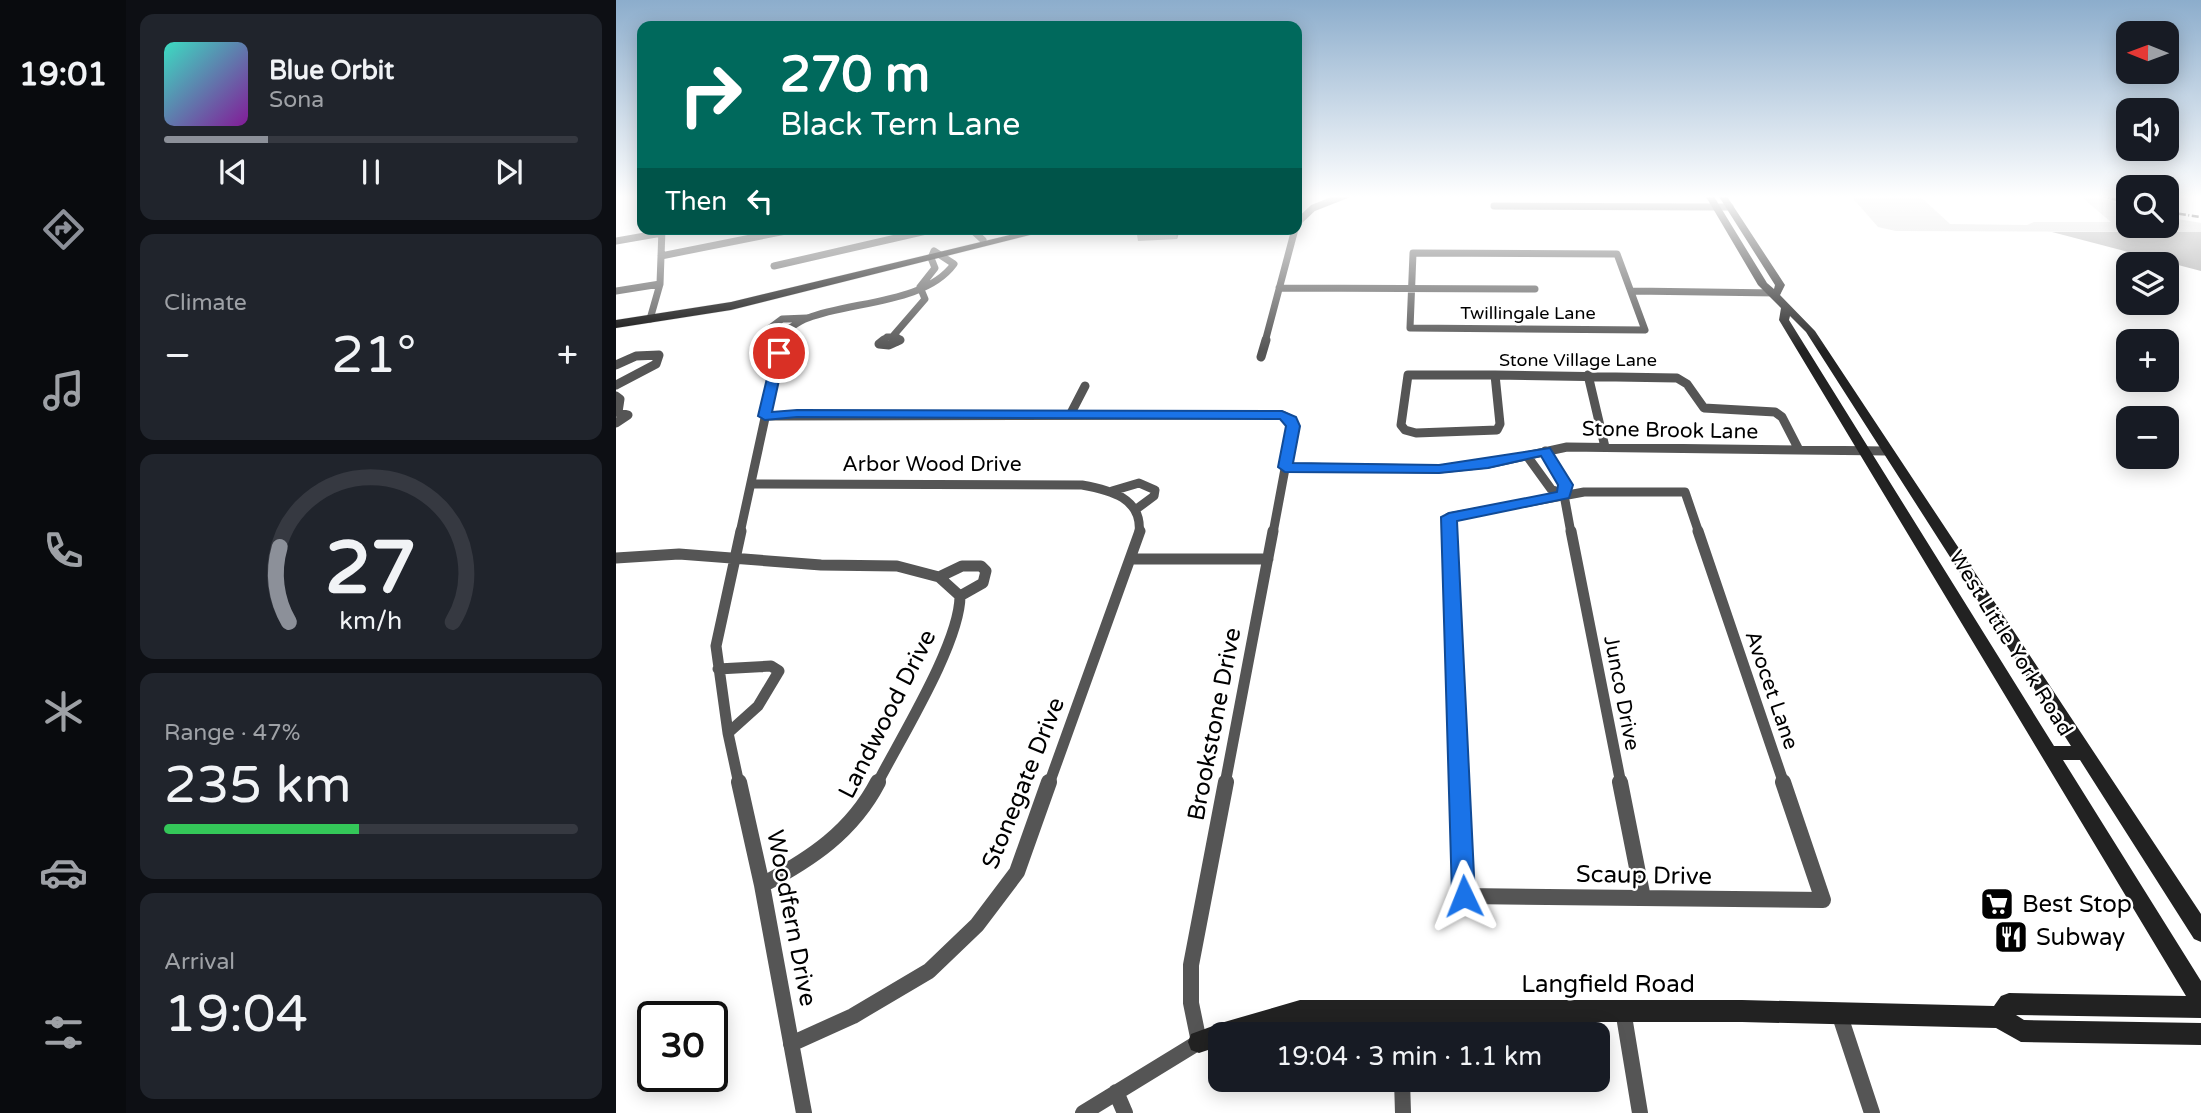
<!DOCTYPE html>
<meta charset="utf-8">
<style>
body{margin:0;font-family:"Varela Round",sans-serif;background:#20242c;color:#f1f3f6;height:100vh;display:flex;flex-direction:column;font-size:26px;white-space:nowrap}
*{box-sizing:border-box;margin:0}
p{font-size:23px;color:#9ea1a6}
.icon{flex:none;width:38px;height:38px;fill:none;stroke:currentColor;stroke-width:2;stroke-linecap:round;stroke-linejoin:round}
.map{position:relative;flex:1;overflow:hidden}
.details{display:flex;flex-direction:column;gap:14px;padding:14px;background:#0d0f14;width:490px}
.details>*{flex:none}
.hud{position:absolute;left:21px;top:21px;width:665px;height:214px;border-radius:14px;box-shadow:0 4px 18px #0003;background:#00695c;color:#fff;overflow:hidden}
.needle{width:46px;rotate:271deg}
.tools{position:absolute;left:1500px;top:21px;display:grid;gap:14px}
.tools a{display:grid;place-items:center;width:63px;height:63px;border-radius:14px;background:#171b24;box-shadow:0 4px 18px #0003;font-size:35px}
.speed{position:absolute;left:21px;top:1001px;display:flex;gap:14px;font-size:35px;font-weight:700;text-align:center}
.speed>*{display:grid;place-content:center;width:91px;height:91px;border-radius:50%;background:#171b24;box-shadow:0 4px 18px #0003;line-height:1}
.speed .limit{border:4px solid #111;border-radius:10px;background:#fff;color:#111}
.pin{position:absolute;display:grid;place-items:center;width:60px;height:60px;color:#fff;margin:-30px;border:4px solid #fff;border-radius:50%;box-shadow:0 2px 7px #0007}
.me{position:absolute;width:77px;margin:-38px;rotate:358deg;stroke-linejoin:round;filter:drop-shadow(0 0 5px #0008)}
.turn{display:flex;align-items:center;gap:24px;height:147px;padding:0 28px;font-size:32px}
.turn .icon{width:91px;height:91px;stroke-width:2.5}
.turn b{display:block;font-size:49px;line-height:60px}
.then{display:flex;align-items:center;height:66px;padding:0 28px;background:#0003;gap:14px;font-size:26px}
.big{font-size:52px;font-weight:600;line-height:1.1}
.details .tile{flex:1;display:flex;flex-direction:column;justify-content:center;gap:10px;min-width:0;padding:0 24px;border-radius:14px;background:#20242c}
.details .dial{align-items:center;gap:0}
.dial svg{height:182px;overflow:visible;fill:none;stroke:#363941;stroke-width:7;stroke-linecap:round;text-anchor:middle}
.dial text{fill:#f1f3f6;stroke:none}
.song{display:flex;align-items:center;gap:21px}
.cover{width:84px;height:84px;border-radius:10px;background:linear-gradient(135deg,hsl(170 70% 55%),hsl(290 70% 35%))}
.played{height:7px;border-radius:4px;background:linear-gradient(90deg,#8c9099 25%,#363941 25%)}
.keys{display:flex;justify-content:space-around;direction:ltr}
.heat{display:flex;justify-content:space-between;align-items:center;font-size:38px;direction:ltr}
.charge{height:10px;border-radius:5px;background:linear-gradient(90deg,#34c759 47%,#363941 0)}
.trip{position:absolute;left:592px;top:1022px;width:402px;height:70px;border-radius:14px;background:#171b24;box-shadow:0 4px 18px #0003;font-weight:600;line-height:70px;text-align:center}
main{display:flex;flex:1;min-height:0}
.tabs{display:flex;flex-direction:column;width:126px;justify-content:space-around;align-items:center;background:#090b0e;color:#9ea1a6}
.tabs .icon{width:49px;height:49px}
.tabs .current{color:#8c9099}
.tabs b{font-size:32px;color:#f1f3f6}
.map>svg:first-child{display:block}
</style>
<main>
<nav class="tabs">
<b>19:01</b>
<svg class="icon current" aria-label="directions" viewBox="0 0 24 24"><path d="M12 3l9 9-9 9-9-9zM9 14v-3h6M13 9l2 2-2 2"/></svg>
<svg class="icon" aria-label="music" viewBox="0 0 24 24"><path d="M9 18V5l10-2v13"/><circle cx="6" cy="18" r="3"/><circle cx="16" cy="16" r="3"/></svg>
<svg class="icon" aria-label="phone" viewBox="0 0 24 24"><path d="M5 4h4l2 5-3 2q2 4 5 5l2-3 5 2v4C11 20 4 13 5 4z"/></svg>
<svg class="icon" aria-label="climate" viewBox="0 0 24 24"><path d="M12 3v18M4 7l16 10M4 17L20 7"/></svg>
<svg class="icon" aria-label="car" viewBox="0 0 24 24"><path d="M5 17H2v-5l4-1 3-4h7l3 4 3 1v5h-3M9 17h6M6 11h13"/><circle cx="7" cy="17" r="2"/><circle cx="17" cy="17" r="2"/></svg>
<svg class="icon" aria-label="filters" viewBox="0 0 24 24"><path d="M4 7h16M4 17h16"/><circle cx="9" cy="7" r="2"/><circle cx="15" cy="17" r="2"/></svg>
</nav>
<section class="details">
<div class="tile">
<div class="song"><i class="cover"></i><div><b>Blue Orbit</b><p>Sona</p></div></div>
<div class="played"></div>
<div class="keys"><svg class="icon" aria-label="previous" viewBox="0 0 24 24"><path d="M18 5L8 12l10 7zM5 5v14"/></svg><svg class="icon" aria-label="pause" viewBox="0 0 24 24"><path d="M8 5v14M16 5v14"/></svg><svg class="icon" aria-label="next" viewBox="0 0 24 24"><path d="M6 5l10 7-10 7zM19 5v14"/></svg></div>
</div>
<div class="tile"><p>Climate</p>
<div class="heat"><a>−</a><b class="big">21°</b><a>+</a></div>
</div>
<div class="tile dial"><svg viewBox="0 0 100 80">
<path d="M14 69A42 42 0 1 1 86 69"/>
<path d="M14 69A42 42 0 0 1 10 36" stroke="#8c9099"/>
<text x="50" y="56" font-size="32" font-weight="700">27</text>
<text x="50" y="72" font-size="11">km/h</text>
</svg></div>
<div class="tile"><p>Range · 47%</p><b class="big">235 km</b><div class="charge"></div></div>
<div class="tile"><p>Arrival</p><b class="big">19:04</b></div>
</section>
<div class="map">
<svg width="1585" height="1113" viewBox="0 0 1585 1113">
<rect width="100%" height="100%" fill="#fff"/>
<path fill="#dcdcdc" d="M1234,195H1289L1307,199L1334,224L1411,225L1418,222H1495L1463,195H1475L1512,207V226H1550L1551,217L1585,223V232L1280,231L1262,227Z"/>
<path fill="#a3a3a3" d="M1436,232H1585V271Z"/>
<g fill="none" stroke-linecap="round" stroke-linejoin="round">
<defs>
<path id="primary" d="M419,229H438L115,310L0,328V320L115,302Z"/>
</defs>
<use href="#primary" stroke="#dbdbdb" stroke-width="1"/>
<path stroke="#555" stroke-width="7" d="M878,206L1114,207
M681,223L697,208L730,195
M355,229L367,240
M0,241L46,233
M797,253L1001,254L1029,330L794,328Z
M45,256L180,229
M158,266L319,229
M663,288L919,289
M0,291L44,284
M1017,291L1161,293
M34,319L44,284L46,229
M168,332L154,328L166,319L191,318
M277,336L309,299L304,287
M166,342L168,332C176,327 183,321 192,318C235,301 309,304 338,264L318,251L315,258L319,268L304,287
M266,342L271,337L280,336L284,340L281,342
M649,342L679,229"/>
<path stroke="#555" stroke-width="9" d="M268,340L263,344L273,345L284,340
M645,357L650,340
M0,365L20,356L43,355L40,364L0,385
M792,375H879L884,424L881,430L800,433L789,430L785,425Z
M879,375L1061,378L1071,384L1088,408L1159,412L1166,417L1182,448
M972,375L989,447
M0,396L4,399L2,412
M0,412L12,415L0,423
M454,415L469,386
M149,416L666,415L676,420L677,426L657,533
M929,451L950,485L948,495L955,533
M911,456L935,489L948,495
M669,467L823,469L872,464L951,447L1271,451
M135,484L466,485C494,490 527,498 523,533
M496,491L523,483L539,490L538,496L519,510
M124,533L166,340
M834,533L833,517L968,492H1069L1083,533"/>
<path stroke="#555" stroke-width="11" d="M834,531L844,784
M955,531L1005,784
M1082,531L1168,784
M0,558L63,554L205,565L281,566L323,577L344,596C344,643 284,739 261,784
M514,559H652
M323,577L346,566H365L370,571L367,583L344,596
M102,669L155,666L163,671L142,706L112,733
M123,784L112,733L100,646L125,531
M433,784L524,531
M609,784L657,531"/>
<path stroke="#555" stroke-width="16" d="M123,782L146,885L188,1113
M844,782L848,896L1207,900L1167,782
M1004,782L1027,898
M146,885C195,859 236,832 262,782
M785,1010V1034
M1007,1010L1024,1113
M1223,1013L1256,1113
M175,1044L237,1016L313,971L361,925L401,872L433,782
M786,1080L787,1113
M500,1092L509,1113
M467,1113L583,1042L575,1003V965L610,782"/>
<path fill="#222" fill-rule="evenodd" d="M1089,195H1097L1151,283L1158,289L1159,285L1102,195H1110L1169,285L1164,295L1199,331L1585,914V942L1578,939L1464,760H1447L1585,981V1018L1400,1015L1408,1020L1585,1023V1045L1405,1042L1380,1028L1126,1022H684L642,1034H604V1046L583,1053L575,1050L572,1042L575,1034L605,1023L684,1000H1126L1378,1006L1385,996L1393,993L1570,996L1163,320L1165,308L1142,285ZM1174,316L1190,332L1455,746H1438L1173,320Z"/>
<use href="#primary" fill="#000" fill-rule="evenodd"/>
<path stroke="#000" stroke-width="2.5" stroke-dasharray="7 2.5 1 2.5" stroke-linecap="butt" d="M1483,195L1512,203
M1550,212L1585,217"/>
</g>
<path fill="#a9a9a9" d="M520,229H564V230L561,239L522,241Z"/>
<path fill="#898989" d="M559,229H564L561,239Z"/>
<linearGradient id="sky" x2="0" y2="1"><stop stop-color="#8cadcc"/><stop offset="0.56" stop-color="#fff"/><stop offset="1" stop-color="#fff" stop-opacity="0"/></linearGradient>
<rect width="1585" height="351" fill="url(#sky)"/>
<path fill="#1a73e8" stroke="#114b97" stroke-width="2" d="M163,350L169,353L156,412L181,410L666,411L680,417L684,426L677,463L823,465L934,448L957,485L953,498L841,521L859,896L856,903L848,906L840,903L836,896L825,517L833,513L941,492L942,485L925,456L872,468L823,473L669,472L662,467L670,426L664,419L181,417L149,420L142,416L157,353Z"/>
<defs>
<symbol id="supermarket-square" viewBox="-11 -11 22 22"><rect x="-9" y="-9" width="18" height="18" rx="4" fill="#000" stroke="#fff"/><path d="M-6-5.5h2.5l.6 2H6L4.5 2H-2.5L-4.4-4H-6ZM-1.5 3.2a1.3 1.3 0 1 0 .1 0ZM3 3.2a1.3 1.3 0 1 0 .1 0Z" fill="#fff"/></symbol>
<symbol id="restaurant-square" viewBox="-11 -11 22 22"><rect x="-9" y="-9" width="18" height="18" rx="4" fill="#000" stroke="#fff"/><path d="M-5-6h1v4h1v-4h1v4h1v-4h1v5L-1.5 .5V6h-2V.5L-5-1ZM5-6V6H3V1.5H1.5Q1.5-4 5-6Z" fill="#fff"/></symbol>
</defs>
<g fill-rule="evenodd">
<use href="#supermarket-square" x="1362" y="885" width="38" height="38"/>
<use href="#restaurant-square" x="1376" y="918" width="38" height="38"/>
</g>
<g text-anchor="middle" stroke-width="5" stroke-linejoin="round" paint-order="stroke">
<g font-size="18" fill="#000" stroke="#fff">
<text x="912" y="319">Twillingale Lane</text>
<text x="962" y="366">Stone Village Lane</text>
</g>
<g font-size="21" fill="#000" stroke="#fff">
<text transform="translate(1054 430) rotate(1)" y="7">Stone Brook Lane</text>
<text x="316" y="471">Arbor Wood Drive</text>
<text transform="translate(1395 643) rotate(58)" y="7">West Little York Road</text>
<text transform="translate(1156 690) rotate(71)" y="7">Avocet Lane</text>
<text transform="translate(1006 693) rotate(79)" y="7">Junco Drive</text>
</g>
<g font-size="24" fill="#000" stroke="#fff">
<text transform="translate(271 714) rotate(-63)" y="8">Landwood Drive</text>
<text transform="translate(598 724) rotate(-79)" y="8">Brookstone Drive</text>
<text transform="translate(407 783) rotate(-68)" y="8">Stonegate Drive</text>
<text transform="translate(1028 875) rotate(1)" y="8">Scaup Drive</text>
<text transform="translate(176 918) rotate(79)" y="8">Woodfern Drive</text>
<text x="992" y="992">Langfield Road</text>
</g>
<g font-size="24" fill="#000" stroke="#fff" text-anchor="start">
<text x="1406" y="912">Best Stop</text>
<text x="1420" y="945">Subway</text>
</g>
</g>
</svg>
<div class="tools">
<a><svg class="needle" viewBox="-14 -14 28 28"><path d="M0-13l5 13h-10z" fill="#e53935"/><path d="M0 13l5-13h-10z" fill="#9ea1a6"/></svg></a>
<a><svg class="icon" aria-label="sound" viewBox="0 0 24 24"><path d="M4 9h4l5-4v14l-5-4H4zM17 9q2 3 0 6"/></svg></a>
<a><svg class="icon" aria-label="search" viewBox="0 0 24 24"><circle cx="10" cy="10" r="6"/><path d="M15 15l6 6"/></svg></a>
<a><svg class="icon" aria-label="layers" viewBox="0 0 24 24"><path d="M12 4l9 5-9 5-9-5zM3 14l9 5 9-5"/></svg></a>
<a>+</a>
<a>−</a>
</div>
<div class="speed"><div class="limit">30</div></div>
<div class="pin" style="left:163px;top:353px;background:#d93025"><svg class="icon" aria-label="arrive" viewBox="0 0 24 24"><path d="M6 21V4h12l-3 4 3 4H6"/></svg></div>
<svg class="me" style="left:848px;top:896px" viewBox="-20 -20 40 40"><path d="M0-17L14 15 0 8-14 15z" fill="#1a73e8" stroke="#fff" stroke-width="4"/></svg>
<div class="trip">19:04 · 3 min · 1.1 km</div>
<div class="hud">
<div class="turn"><svg class="icon" aria-label="right" viewBox="0 0 24 24"><path d="M7 20v-9h11M14 6l5 5-5 5"/></svg><div><b>270 m</b>Black Tern Lane</div></div>
<div class="then">Then<svg class="icon" aria-label="left" viewBox="0 0 24 24"><path d="M17 20v-9H6M10 6l-5 5 5 5"/></svg></div>
</div>
</div>
</main>
